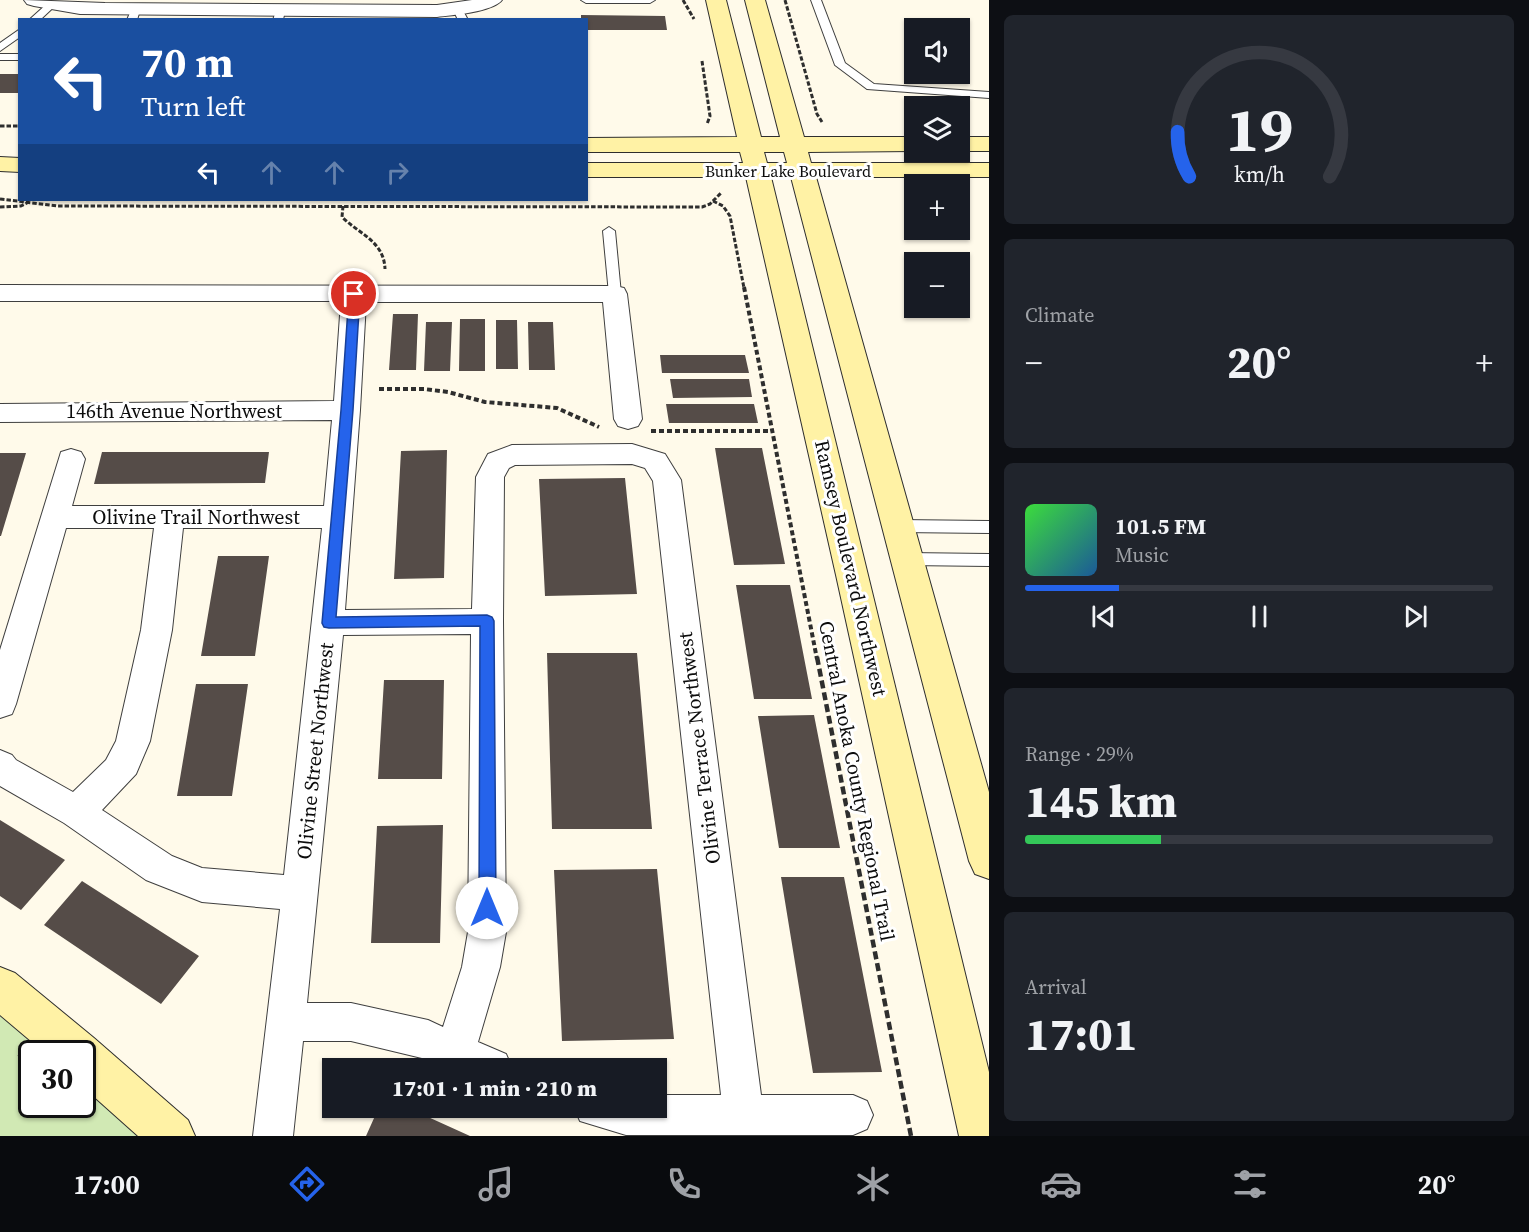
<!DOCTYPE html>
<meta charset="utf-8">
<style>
body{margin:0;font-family:"Source Serif 4",serif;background:#20242c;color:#f1f3f6;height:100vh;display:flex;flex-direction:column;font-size:22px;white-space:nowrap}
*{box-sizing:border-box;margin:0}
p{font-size:20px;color:#9ea1a6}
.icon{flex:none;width:33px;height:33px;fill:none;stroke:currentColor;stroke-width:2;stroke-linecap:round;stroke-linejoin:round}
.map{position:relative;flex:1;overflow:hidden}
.side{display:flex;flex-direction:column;gap:15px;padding:15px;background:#0d0f14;width:540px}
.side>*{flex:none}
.guide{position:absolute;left:18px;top:18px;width:570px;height:183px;border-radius:0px;box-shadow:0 2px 4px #0004;background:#1a4fa0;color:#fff;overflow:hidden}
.controls{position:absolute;left:904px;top:18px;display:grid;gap:12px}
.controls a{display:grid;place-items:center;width:66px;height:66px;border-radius:0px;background:#171b24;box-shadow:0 2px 4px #0004;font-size:30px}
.speed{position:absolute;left:18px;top:1040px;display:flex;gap:12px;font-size:30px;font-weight:700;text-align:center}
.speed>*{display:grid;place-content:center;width:78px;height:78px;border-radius:50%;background:#171b24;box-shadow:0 2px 4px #0004;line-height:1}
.speed .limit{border:3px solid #111;border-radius:9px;background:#fff;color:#111}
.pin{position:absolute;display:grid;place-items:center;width:51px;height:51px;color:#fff;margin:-26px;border:3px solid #fff;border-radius:50%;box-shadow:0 2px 6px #0007}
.me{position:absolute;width:66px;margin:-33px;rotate:0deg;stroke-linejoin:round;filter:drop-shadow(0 0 4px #0008)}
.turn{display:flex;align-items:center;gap:21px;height:126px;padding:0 24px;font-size:27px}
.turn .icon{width:78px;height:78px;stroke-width:2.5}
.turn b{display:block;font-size:42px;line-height:51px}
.lanes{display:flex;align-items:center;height:57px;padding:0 24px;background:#0003;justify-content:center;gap:30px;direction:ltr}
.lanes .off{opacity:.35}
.big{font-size:45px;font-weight:800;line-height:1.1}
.side .widget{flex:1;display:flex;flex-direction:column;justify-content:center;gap:9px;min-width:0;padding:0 21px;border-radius:9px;background:#20242c}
.side .dial{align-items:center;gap:0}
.dial svg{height:156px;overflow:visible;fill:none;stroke:#363941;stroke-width:7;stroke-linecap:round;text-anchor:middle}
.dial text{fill:#f1f3f6;stroke:none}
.song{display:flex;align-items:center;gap:18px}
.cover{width:72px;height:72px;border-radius:9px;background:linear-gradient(135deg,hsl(120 70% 55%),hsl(210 70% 35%))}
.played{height:6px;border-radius:3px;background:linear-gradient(90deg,#2563eb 20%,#363941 20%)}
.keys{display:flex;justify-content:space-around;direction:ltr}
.heat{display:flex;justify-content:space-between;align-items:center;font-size:33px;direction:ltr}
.charge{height:9px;border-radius:4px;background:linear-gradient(90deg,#34c759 29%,#363941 0)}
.trip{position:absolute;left:322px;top:1058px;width:345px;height:60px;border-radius:0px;background:#171b24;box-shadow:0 2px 4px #0004;font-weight:800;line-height:60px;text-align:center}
.menu{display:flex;height:96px;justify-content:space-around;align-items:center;background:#090b0e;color:#9ea1a6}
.menu .icon{width:42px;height:42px}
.menu .selected{color:#2563eb}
.menu b{font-size:27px;color:#f1f3f6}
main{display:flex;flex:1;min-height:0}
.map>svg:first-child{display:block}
</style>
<main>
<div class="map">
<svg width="989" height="1136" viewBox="0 0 989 1136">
<rect width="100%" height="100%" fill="#fffaea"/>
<path fill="#d1e9b4" d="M0,1014L54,1053H32V1104H82L83,1077L148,1136H0Z"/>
<path fill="#554c48" d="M581,15L665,16L667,30H586V20H581Z
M0,74H20V93H0Z
M393,314H418L416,370H389Z
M460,319H485V371H459Z
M496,320H517L518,369H496Z
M426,322H452L450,371H424Z
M528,322H553L555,370H529Z
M660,355H745L749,373H662Z
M670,379H749L752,397L673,398Z
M666,404H754L758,423H669Z
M715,448H762L785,564L734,565Z
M447,450L444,578L394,579L401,451Z
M102,452H269L265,483L94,484Z
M0,453H26L1,536H0Z
M625,478L637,594L545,596L539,479Z
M218,556H269L255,656H201Z
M736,585H790L812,699H754Z
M547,653H637L652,829H552Z
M384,680H444L442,779H378Z
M196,684H248L232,796H177Z
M814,715L840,848H779L758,716Z
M0,820L65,860L21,910L0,896Z
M443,825L440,943H371L377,826Z
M657,869L674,1039L562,1041L554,870Z
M781,877H844L882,1072L813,1073Z
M82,881L199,956L161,1004L44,925Z
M379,1107H406L470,1136H366Z"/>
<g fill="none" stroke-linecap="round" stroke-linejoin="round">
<defs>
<path id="lane" d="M581,0H655L650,3H586Z
M811,0H821L845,63L874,84L989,92V98L867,89L835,65Z
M49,2L57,4L40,20H29Z
M458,6L461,7L468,20H458L453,9Z
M132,8L140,10L137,20H127Z
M277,8L285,10L283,20H273Z
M20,29V37L0,51V43Z
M0,54H20V60H0Z
M609,227L615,231L621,294L615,298L609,294L603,231Z
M899,520L989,521V533L899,532L894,530L892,526L894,522Z
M907,553L989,554V566L907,565L902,563L900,559L902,555Z"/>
<path id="street" d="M24,0L105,3L437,5L472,0H502C493,12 452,15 437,17L80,14L34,6L27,4Z
M0,285L615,286L624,288L627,294L642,419L638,426L628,429L618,426L614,419L603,302H366L360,410L345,610L472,609L476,477L488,454L512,445L632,444L665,454L681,480L761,1095H853L867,1101L873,1115L867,1129L853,1135H626L580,1121L574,1107H657V1095H721L653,481L645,468L632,464L515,465L509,468L504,477L503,621L506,932L500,967L478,1042L506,1054L512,1068H446L426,1059L351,1041H303L293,1136H253L280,909L202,902L146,880L64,823L0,786V750L12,755L16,760L73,792L106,760L116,741L141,630L154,528H66L16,704L12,714L0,718V650L61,452L71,449L81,452L85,459L72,506H324L332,420L0,422V404L334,401L341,301H0ZM183,528H322L284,875L202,868L172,856L102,810L136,774L150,741L172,630ZM471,634L468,932L462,967L443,1027L428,1020L351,1003H307L343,635Z"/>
<path id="secondary" d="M706,0H726L761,137H780L745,0H765L804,137H915V151L808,152L811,163H989V177H816L989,792V879L975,874L969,861L791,177H771L989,1072V1136H959L836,575L746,177H586V163H743L740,152H586V138L737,137ZM764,152H784L787,163H767Z
M960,137H989V151H960Z
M0,157L20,158V172L0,171Z
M0,967L15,973L94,1038L188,1120L195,1136H138L82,1086V1053H45L0,1015Z"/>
</defs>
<use href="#lane" stroke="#3f3f3f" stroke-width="2"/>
<use href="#street" stroke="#3f3f3f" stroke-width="2"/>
<use href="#secondary" stroke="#2e2e2e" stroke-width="2"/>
<path stroke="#2e2e2e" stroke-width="3" stroke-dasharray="4.5 2" stroke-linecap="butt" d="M683,0L694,19
M785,0L817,114L822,122
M702,61L710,116L707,124
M0,126H20
M0,199L58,206L702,207L710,204L722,192
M713,201L723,206L730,216L744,288
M343,206L342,217C359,234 384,241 385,269
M0,207L21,206L27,203"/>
<path stroke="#2e2e2e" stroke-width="4" stroke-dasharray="5 3" stroke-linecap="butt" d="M744,287L817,659
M379,389H424L448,392L485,402L557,408L599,427
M651,431H773"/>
<path stroke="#2e2e2e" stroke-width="4.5" stroke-dasharray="8 4" stroke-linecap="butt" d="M817,657L911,1136
M19,1054L32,1065"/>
<use href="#lane" fill="#fff" fill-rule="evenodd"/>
<use href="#street" fill="#fff" fill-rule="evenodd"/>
<use href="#secondary" fill="#fff2a5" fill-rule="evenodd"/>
</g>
<path fill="#2563eb" stroke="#184099" stroke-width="1.5" d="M354,290L360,294L353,410L336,617L487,615L492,617L494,621L496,908L493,913L487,916L481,913L479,908L480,626L329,628L324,627L322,623L341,410L349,294Z"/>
<g text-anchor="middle" stroke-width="6" stroke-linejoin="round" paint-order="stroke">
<g font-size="16" fill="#0c0c0c" stroke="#fff">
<text x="788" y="177">Bunker Lake Boulevard</text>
</g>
<g font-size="20" fill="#0c0c0c" stroke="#fff">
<text x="174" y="418">146th Avenue Northwest</text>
<text x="196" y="524">Olivine Trail Northwest</text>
<text transform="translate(851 568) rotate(77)" y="7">Ramsey Boulevard Northwest</text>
<text transform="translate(699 748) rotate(-97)" y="7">Olivine Terrace Northwest</text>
<text transform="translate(315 751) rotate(-84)" y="7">Olivine Street Northwest</text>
<text transform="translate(857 781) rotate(79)" y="7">Central Anoka County Regional Trail</text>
</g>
</g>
</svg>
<div class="controls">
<a><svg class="icon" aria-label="sound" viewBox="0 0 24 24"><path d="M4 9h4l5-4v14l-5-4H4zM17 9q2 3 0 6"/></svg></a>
<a><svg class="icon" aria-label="layers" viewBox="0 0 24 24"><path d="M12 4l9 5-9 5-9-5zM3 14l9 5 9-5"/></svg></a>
<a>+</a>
<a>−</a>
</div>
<div class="speed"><div class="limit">30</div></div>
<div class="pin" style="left:354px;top:294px;background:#d93025"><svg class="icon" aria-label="arrive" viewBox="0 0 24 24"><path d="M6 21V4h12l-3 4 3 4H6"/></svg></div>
<svg class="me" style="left:487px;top:908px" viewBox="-20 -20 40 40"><circle r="19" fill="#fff"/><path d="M0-13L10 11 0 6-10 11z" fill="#2563eb"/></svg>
<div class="trip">17:01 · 1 min · 210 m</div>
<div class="guide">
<div class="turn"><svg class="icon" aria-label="left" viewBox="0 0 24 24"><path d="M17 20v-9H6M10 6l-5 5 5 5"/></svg><div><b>70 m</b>Turn left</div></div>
<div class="lanes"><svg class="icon" aria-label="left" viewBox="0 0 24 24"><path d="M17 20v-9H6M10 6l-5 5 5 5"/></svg><svg class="icon off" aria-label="ahead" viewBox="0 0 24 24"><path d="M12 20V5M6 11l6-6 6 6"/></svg><svg class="icon off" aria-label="ahead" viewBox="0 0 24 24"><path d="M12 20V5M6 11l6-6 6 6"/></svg><svg class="icon off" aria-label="right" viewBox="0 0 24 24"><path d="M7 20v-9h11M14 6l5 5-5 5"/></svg></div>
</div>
</div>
<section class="side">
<div class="widget dial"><svg viewBox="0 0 100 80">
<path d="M14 69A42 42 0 1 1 86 69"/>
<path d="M14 69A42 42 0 0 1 8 46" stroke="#2563eb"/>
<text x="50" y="56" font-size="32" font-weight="700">19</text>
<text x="50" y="72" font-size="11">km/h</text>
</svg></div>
<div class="widget"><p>Climate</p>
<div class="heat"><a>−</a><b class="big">20°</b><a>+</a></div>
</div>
<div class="widget">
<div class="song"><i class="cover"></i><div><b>101.5 FM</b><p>Music</p></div></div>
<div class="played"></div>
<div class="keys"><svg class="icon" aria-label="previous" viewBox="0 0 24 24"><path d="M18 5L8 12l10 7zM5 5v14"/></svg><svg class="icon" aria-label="pause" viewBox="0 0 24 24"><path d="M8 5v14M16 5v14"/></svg><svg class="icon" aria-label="next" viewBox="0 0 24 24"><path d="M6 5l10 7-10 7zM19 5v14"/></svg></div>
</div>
<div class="widget"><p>Range · 29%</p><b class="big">145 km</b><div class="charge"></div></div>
<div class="widget"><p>Arrival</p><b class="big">17:01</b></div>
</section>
</main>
<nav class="menu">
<b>17:00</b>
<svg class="icon selected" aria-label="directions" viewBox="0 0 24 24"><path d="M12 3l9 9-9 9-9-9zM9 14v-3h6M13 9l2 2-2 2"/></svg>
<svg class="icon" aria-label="music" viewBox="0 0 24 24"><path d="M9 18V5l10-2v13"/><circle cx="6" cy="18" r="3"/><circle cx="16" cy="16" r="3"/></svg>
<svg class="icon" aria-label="phone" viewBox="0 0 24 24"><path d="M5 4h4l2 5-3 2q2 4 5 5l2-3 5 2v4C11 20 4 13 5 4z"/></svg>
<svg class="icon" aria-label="climate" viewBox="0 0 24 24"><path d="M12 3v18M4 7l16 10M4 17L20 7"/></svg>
<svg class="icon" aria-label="car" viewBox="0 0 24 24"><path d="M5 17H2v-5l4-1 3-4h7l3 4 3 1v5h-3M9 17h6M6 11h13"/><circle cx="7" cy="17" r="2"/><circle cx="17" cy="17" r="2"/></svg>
<svg class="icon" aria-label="filters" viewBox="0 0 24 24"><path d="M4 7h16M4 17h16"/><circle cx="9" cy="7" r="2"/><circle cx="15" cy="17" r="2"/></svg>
<b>20°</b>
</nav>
